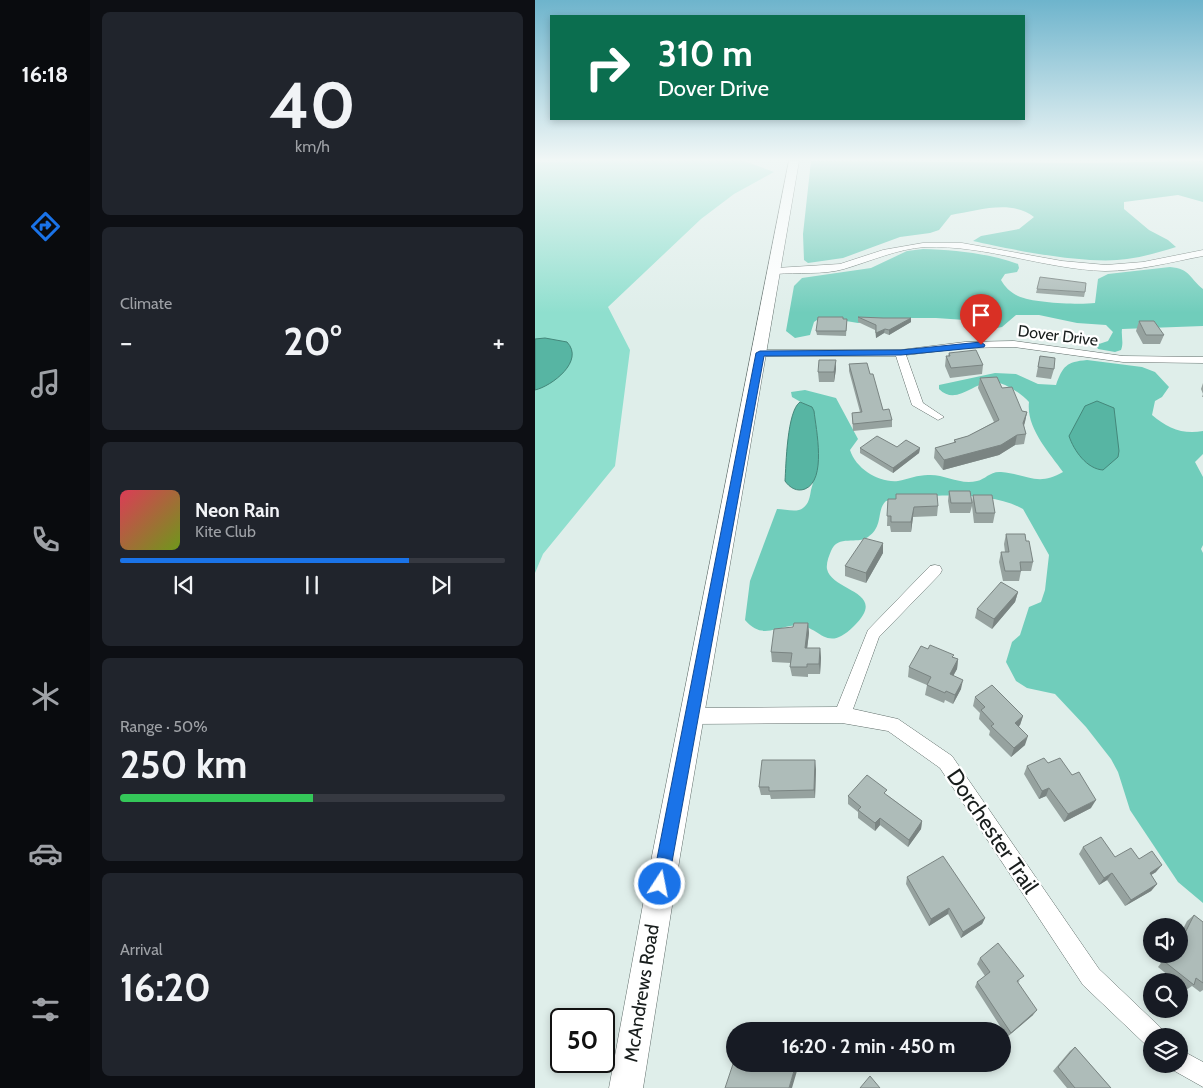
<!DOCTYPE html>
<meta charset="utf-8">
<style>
body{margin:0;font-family:Cabin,sans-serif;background:#20242c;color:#f1f3f6;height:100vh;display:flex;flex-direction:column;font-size:19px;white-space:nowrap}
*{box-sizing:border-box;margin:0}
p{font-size:16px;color:#9ea1a6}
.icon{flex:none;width:28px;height:28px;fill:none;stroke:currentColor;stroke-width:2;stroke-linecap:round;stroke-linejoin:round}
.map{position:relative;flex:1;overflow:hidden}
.sheet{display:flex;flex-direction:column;gap:12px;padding:12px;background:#0d0f14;width:445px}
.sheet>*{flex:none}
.guide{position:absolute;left:15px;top:15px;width:475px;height:105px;border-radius:0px;box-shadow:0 2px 8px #0003;background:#0b6e4f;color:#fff;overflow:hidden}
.fabs{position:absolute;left:608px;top:918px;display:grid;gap:10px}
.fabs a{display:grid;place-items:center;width:45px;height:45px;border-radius:50%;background:#171b24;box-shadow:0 2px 8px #0003;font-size:25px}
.speed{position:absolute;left:15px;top:1008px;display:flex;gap:10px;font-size:25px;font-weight:700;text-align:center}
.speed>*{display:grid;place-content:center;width:65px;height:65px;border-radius:50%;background:#171b24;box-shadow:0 2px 8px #0003;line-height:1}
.speed .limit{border:2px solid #111;border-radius:8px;background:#fff;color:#111}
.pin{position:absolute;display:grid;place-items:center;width:42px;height:42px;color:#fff;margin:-51px -21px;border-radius:50% 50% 50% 0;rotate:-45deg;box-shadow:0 0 5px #0007}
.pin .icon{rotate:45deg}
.me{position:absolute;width:55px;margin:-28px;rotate:11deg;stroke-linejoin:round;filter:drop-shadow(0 0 4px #0008)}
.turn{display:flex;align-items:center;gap:18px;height:105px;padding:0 25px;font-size:22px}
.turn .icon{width:65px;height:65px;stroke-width:2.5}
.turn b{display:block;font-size:35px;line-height:42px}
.big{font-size:38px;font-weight:800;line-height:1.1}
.sheet .widget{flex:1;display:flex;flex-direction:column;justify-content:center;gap:8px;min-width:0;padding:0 18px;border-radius:8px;background:#20242c}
.sheet .dial{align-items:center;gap:0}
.dial b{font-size:65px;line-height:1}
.song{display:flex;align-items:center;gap:15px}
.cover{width:60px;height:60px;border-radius:8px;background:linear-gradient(135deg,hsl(350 70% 55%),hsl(80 70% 35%))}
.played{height:5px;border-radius:2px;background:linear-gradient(90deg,#1a73e8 75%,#363941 75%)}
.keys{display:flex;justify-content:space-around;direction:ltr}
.heat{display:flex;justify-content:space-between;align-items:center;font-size:28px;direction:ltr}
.charge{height:8px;border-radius:4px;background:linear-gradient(90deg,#34c759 50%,#363941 0)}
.trip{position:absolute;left:191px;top:1022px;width:285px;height:50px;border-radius:25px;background:#171b24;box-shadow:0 2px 8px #0003;font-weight:800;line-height:50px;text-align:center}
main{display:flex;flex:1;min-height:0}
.tabs{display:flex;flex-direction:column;width:90px;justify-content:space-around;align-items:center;background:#090b0e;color:#9ea1a6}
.tabs .icon{width:35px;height:35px}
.tabs .on{color:#1a73e8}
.tabs b{font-size:22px;color:#f1f3f6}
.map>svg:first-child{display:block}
</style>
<main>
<nav class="tabs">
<b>16:18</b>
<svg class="icon on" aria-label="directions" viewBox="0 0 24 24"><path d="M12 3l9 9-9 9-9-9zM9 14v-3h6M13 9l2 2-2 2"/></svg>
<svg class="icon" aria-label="music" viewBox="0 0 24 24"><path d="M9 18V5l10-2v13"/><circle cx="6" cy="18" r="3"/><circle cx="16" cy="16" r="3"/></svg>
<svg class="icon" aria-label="phone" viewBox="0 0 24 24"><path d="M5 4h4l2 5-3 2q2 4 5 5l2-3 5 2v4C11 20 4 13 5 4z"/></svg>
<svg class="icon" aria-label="climate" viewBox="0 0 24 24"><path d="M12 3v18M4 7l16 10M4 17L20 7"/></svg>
<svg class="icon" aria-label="car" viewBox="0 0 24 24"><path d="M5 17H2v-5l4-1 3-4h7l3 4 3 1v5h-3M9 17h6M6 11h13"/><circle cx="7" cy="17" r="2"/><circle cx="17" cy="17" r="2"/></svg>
<svg class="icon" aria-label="filters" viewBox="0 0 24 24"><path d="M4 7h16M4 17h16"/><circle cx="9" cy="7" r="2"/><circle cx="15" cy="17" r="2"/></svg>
</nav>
<section class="sheet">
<div class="widget dial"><b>40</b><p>km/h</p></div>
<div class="widget"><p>Climate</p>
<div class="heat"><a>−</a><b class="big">20°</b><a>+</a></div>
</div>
<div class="widget">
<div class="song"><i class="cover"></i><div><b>Neon Rain</b><p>Kite Club</p></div></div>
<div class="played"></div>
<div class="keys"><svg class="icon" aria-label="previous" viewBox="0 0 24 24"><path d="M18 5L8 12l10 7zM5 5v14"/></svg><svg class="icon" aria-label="pause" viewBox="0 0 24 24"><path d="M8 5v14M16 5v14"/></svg><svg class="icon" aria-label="next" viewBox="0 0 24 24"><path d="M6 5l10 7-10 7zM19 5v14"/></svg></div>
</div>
<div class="widget"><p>Range · 50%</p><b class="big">250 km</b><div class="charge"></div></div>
<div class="widget"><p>Arrival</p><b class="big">16:20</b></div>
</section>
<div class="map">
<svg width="668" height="1088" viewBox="0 0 668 1088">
<rect width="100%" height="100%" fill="#dfeeea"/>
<path fill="#8fdfce" d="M106,161H209L239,172L199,194L166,219L73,307L95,350L80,466L8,554L0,573V162Z"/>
<path fill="#70cdbb" d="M276,161L547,163L668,161V202L643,195L589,202V209L614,230L633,240L641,247C625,252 608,257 592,259C552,265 478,250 438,241L446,236L484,229L499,217C476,199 442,211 416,215L404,230L395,233L365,237L308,258L273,263L269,260L268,234Z
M388,249C420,250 452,253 483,264L484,268L482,272L470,274L466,280C470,287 475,292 483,296C498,303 543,305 560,303L563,279L573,274L635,267C656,269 654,278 668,289V326L587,329C586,336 589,343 586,350L580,352L563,349L561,345L573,341L578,332L571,325L542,323L504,315H481L467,327L462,328L430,320L401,318H349L323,323L299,319L282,320L279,322L275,335L260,338L251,331L259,286L267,278L336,268L372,251Z
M552,360L607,367L620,372L634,387L627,397L620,401L617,415C632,428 648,435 668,431V454L660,462L668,477V545L666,549L668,553V903L643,882L595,810L583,772L576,759L551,727L520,694L492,688L481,681L471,662L477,642L485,635L494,607L506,602L510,590L514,555L488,509C454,490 388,495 351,501C341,510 349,526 333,537C322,545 303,534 296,551C294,556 291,563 292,569C297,592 355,591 319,626C288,657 285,620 255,626C235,630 225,637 210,620L215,581L242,509C250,509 262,513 268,508C274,504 275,496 276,490C285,461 284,439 278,409L257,397L256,392L270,390L301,398L323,439L315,450C321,469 344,483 363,481C373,479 383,475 393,475C410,474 424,485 442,481C451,479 455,471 466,472C491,474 503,487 528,472C514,452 491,428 494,402C486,393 468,381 456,382C437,383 421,406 404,389V385L460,373L481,374L503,384L521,385C528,366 531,362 552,360Z"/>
<path fill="#57b5a3" stroke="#44877a" d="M10,338L32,342C50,361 17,386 0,390V339Z
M562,401L579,408L584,451L583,457L568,470C552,469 539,451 534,436L550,406Z
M265,402L277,407L279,411C281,429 292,480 270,489C262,492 255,488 250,481C251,465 252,411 265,402Z"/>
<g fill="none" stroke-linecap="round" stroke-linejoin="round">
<defs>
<path id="street" d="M388,243H427L527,261L571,265L608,262L668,250V256C636,262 603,271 570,271C509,269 451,245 390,247C362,249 336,261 309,269C289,275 262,272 241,274L237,271L241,268L305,264L348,250Z
M479,341L588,356L668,357V363L588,362L479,347L430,348L371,355L388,403L409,417L403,420L377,405L361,356H225L220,353L225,350H365L430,342Z
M400,565L405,566L407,570L405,574L344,637L318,709L363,719L417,756L564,969L626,1028L629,1036H616V1047L610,1044L548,985L405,768L353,731L307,723L156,724L150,721L148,716L150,711L156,708L302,707L333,630L395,566Z
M644,1049L668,1062V1087L636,1069L634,1064H644Z"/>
<path id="secondary" d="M254,161H264L145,856L108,1088H74L117,856Z"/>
</defs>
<use href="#street" stroke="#616e6b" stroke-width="1"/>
<use href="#secondary" stroke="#616e6b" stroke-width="1"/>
<use href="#street" fill="#fff" fill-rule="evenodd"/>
<use href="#secondary" fill="#fff" fill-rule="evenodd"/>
</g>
<path fill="#96a29f" d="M502,289L550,292L549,297L501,293Z
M323,317L376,322L354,335L349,333L341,338L340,330L323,322Z
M308,319H312L311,336L282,335L281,331Z
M604,321L629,335L625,344H608L601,331Z
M414,353L448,365L447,374L415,378L410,366L411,356H413Z
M505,356L519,369L516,379L501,377Z
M314,364L335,374L348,410L357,420V427L318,431L317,413L325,412L314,371Z
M301,369L299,382H284L283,372Z
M445,378L467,388L487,411L492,412L489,426L491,434L489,444L480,445L464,455L408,470L399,458L400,448L419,443V440L433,436L459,422L443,388Z
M668,383V397H667L668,394L666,389Z
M325,448H385L384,453L358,473L325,453Z
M414,491L437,503L438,495L460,513L458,523H439L437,506L435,513H415L413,501Z
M353,499L403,506L402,516L378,517L376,532H356L355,526H352Z
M471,534L491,541L498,562L496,571H486L484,581H468L464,562L466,552H470L469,544Z
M348,543V553L331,583L310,576V566Z
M483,592L480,602L457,629L440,618L442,609Z
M273,623L274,633L272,648H285L286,658L285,674H273V677L257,676L255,667L256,663L237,662L236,652L258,627Z
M418,657L423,659L422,669L418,675L426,689L418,704L410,700L409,703L390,695L392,685L373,677L374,667Z
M440,697L488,716L485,725L484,726L490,745L476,757L454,735L455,731L444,719L445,713L438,706Z
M513,763L556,808L529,822L511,796L504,799L489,774L492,766Z
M281,769L280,798L236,799L235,795H226L224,787Z
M352,795L387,821L386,829L373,847L345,825L340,831L323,818V812L313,804V796Z
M548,847L580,857L621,872L616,875L622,884L616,891L590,906L572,880L564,885L544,854Z
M372,877L450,918L447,924L426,938L413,914L394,926L371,884Z
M659,915L668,922V990L665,992L657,986L651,990L644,984V981H640L623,967L626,963L614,953L616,950V954H644V937L652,921Z
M445,958L485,981L483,982L498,1015L472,1037L440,987L442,982L450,976L442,964Z
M540,1047L576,1088H532L518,1071L535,1051Z"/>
<path fill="#7a8482" d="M376,318V322L354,335V330Z
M350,329L349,333L341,338V333Z
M301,360V369L299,382V372Z
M492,412L490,422L486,433L488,423Z
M482,435L480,445L464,455L408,470L409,460Z
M385,448L384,453L358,473V468Z
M379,507L378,517L376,532V522Z
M348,543V553L331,583V573Z
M483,592L480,602L457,629L459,619Z
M273,623L274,633L271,658L270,648Z
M285,648L286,658L285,674L284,664Z
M423,659L422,669L414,684L415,674Z
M428,680L426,689L418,704L420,695Z
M488,716L485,725L477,731L480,723Z
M493,736L490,745L476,757L479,748Z
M280,760L281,769L280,798L279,790Z
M514,788L511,796L504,799L507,791Z
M561,800L556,808L529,822L533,814Z
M345,818V825L340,831V823Z
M387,821L386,829L373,847L374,840Z
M627,865L621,872L608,880L615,873Z
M577,873L572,880L564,885L569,878Z
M622,884L616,891L590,906L596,900Z
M414,908L413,914L394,926L396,919Z
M450,918L447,924L426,938L428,932Z
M502,1010L498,1015L472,1037L476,1033Z
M261,1064H264L257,1088H254Z"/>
<path fill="#aebcb9" stroke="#7a8482" d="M505,277L551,283L550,292L502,289Z
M283,317H308V319H312L311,331H281Z
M323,317L348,318H376L354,330L350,329L341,333V325Z
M604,321H619L629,335H611Z
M441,350L448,365L416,368L411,356H415L414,353Z
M505,356L520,358L519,369L503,367Z
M284,360H301L299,372H283Z
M332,363L335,374H338L348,410L354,409L357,420L318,424L317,413L327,412L314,364Z
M462,377L467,388L477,387L487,411L492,412L488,423L491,434L482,435L466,445L409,460L400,448L421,442L419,440L433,436L464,420L445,378Z
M342,436L362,447L371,440L385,448L358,468L325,448Z
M414,491H435L437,503H416Z
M361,494H402L403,506L379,507L376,522H356V516H352L353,499H361Z
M438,495H457L460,513H441Z
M471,534H490L491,541H494L498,562H485L486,571H470L466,552H474Z
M329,538L348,543L331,573L310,566Z
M466,582L483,592L459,619L442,609Z
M259,623H273L270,648H285L284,664H272V667H255L257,653L236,652L239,629L258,627Z
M395,645L419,655L417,657L423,659L415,674L428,680L420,695L411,691L410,693L392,685L396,677L374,667L386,646L393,649Z
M457,685L488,716L480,723L493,736L479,748L456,726L459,724L446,710L450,707L440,697Z
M509,758L513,763L525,758L537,775L544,772L561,800L533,814L514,788L507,791L492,766Z
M227,760H280L279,790L234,791V787H224Z
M332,775L352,790L349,793L387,821L374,840L345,818L340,823L323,810L326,807L313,796Z
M566,837L580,857L596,848L604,859L617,851L627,865L615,873L622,884L596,900L577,873L569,878L548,847Z
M408,856L450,918L428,932L414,908L396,919L372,877Z
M659,915L668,922V983L661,978L659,985L630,962L633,957L629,954H644V936L647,939Z
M463,943L489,976L482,981L502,1010L476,1033L442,982L455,972L445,958Z
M225,1024L246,1031H222Z
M540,1047L576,1088H540L523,1067Z
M200,1058V1064H261L254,1088H190Z
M335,1076L345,1088H325Z"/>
<linearGradient id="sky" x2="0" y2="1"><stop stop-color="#6eb4cc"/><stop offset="0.51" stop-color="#f1f7f6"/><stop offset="1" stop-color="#f1f7f6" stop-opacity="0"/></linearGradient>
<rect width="668" height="313" fill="url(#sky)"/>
<path fill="#1a73e8" stroke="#114b97" d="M446,342L450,345L449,347L366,355L229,356L133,884L131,890L125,893L119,890L117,884L221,353L225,351L366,350Z"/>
<g text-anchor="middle" stroke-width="4.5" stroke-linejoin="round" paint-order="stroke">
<g font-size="16" fill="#181d1c" stroke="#fff">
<text transform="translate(523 335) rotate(7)" y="6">Dover Drive</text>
</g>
<g font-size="19" fill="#181d1c" stroke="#fff">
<text transform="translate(106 993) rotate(-81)" y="7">McAndrews Road</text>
</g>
<g font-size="22" fill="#181d1c" stroke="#fff">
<text transform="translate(458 831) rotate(56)" y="8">Dorchester Trail</text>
</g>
</g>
</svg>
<div class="fabs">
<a><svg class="icon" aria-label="sound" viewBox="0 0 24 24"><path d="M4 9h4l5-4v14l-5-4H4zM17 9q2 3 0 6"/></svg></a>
<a><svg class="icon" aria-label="search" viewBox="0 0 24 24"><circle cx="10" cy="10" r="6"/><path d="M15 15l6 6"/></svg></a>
<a><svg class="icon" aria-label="layers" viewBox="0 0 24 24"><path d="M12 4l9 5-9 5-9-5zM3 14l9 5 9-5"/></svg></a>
</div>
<div class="speed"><div class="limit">50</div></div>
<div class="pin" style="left:446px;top:345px;background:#d93025"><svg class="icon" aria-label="arrive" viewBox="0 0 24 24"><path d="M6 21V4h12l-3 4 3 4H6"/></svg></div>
<svg class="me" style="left:125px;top:884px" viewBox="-20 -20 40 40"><circle r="17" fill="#1a73e8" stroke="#fff" stroke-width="3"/><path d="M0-11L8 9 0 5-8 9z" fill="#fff"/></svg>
<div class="trip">16:20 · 2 min · 450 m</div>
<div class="guide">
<div class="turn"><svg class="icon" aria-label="right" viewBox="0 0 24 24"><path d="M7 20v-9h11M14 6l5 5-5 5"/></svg><div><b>310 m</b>Dover Drive</div></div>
</div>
</div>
</main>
